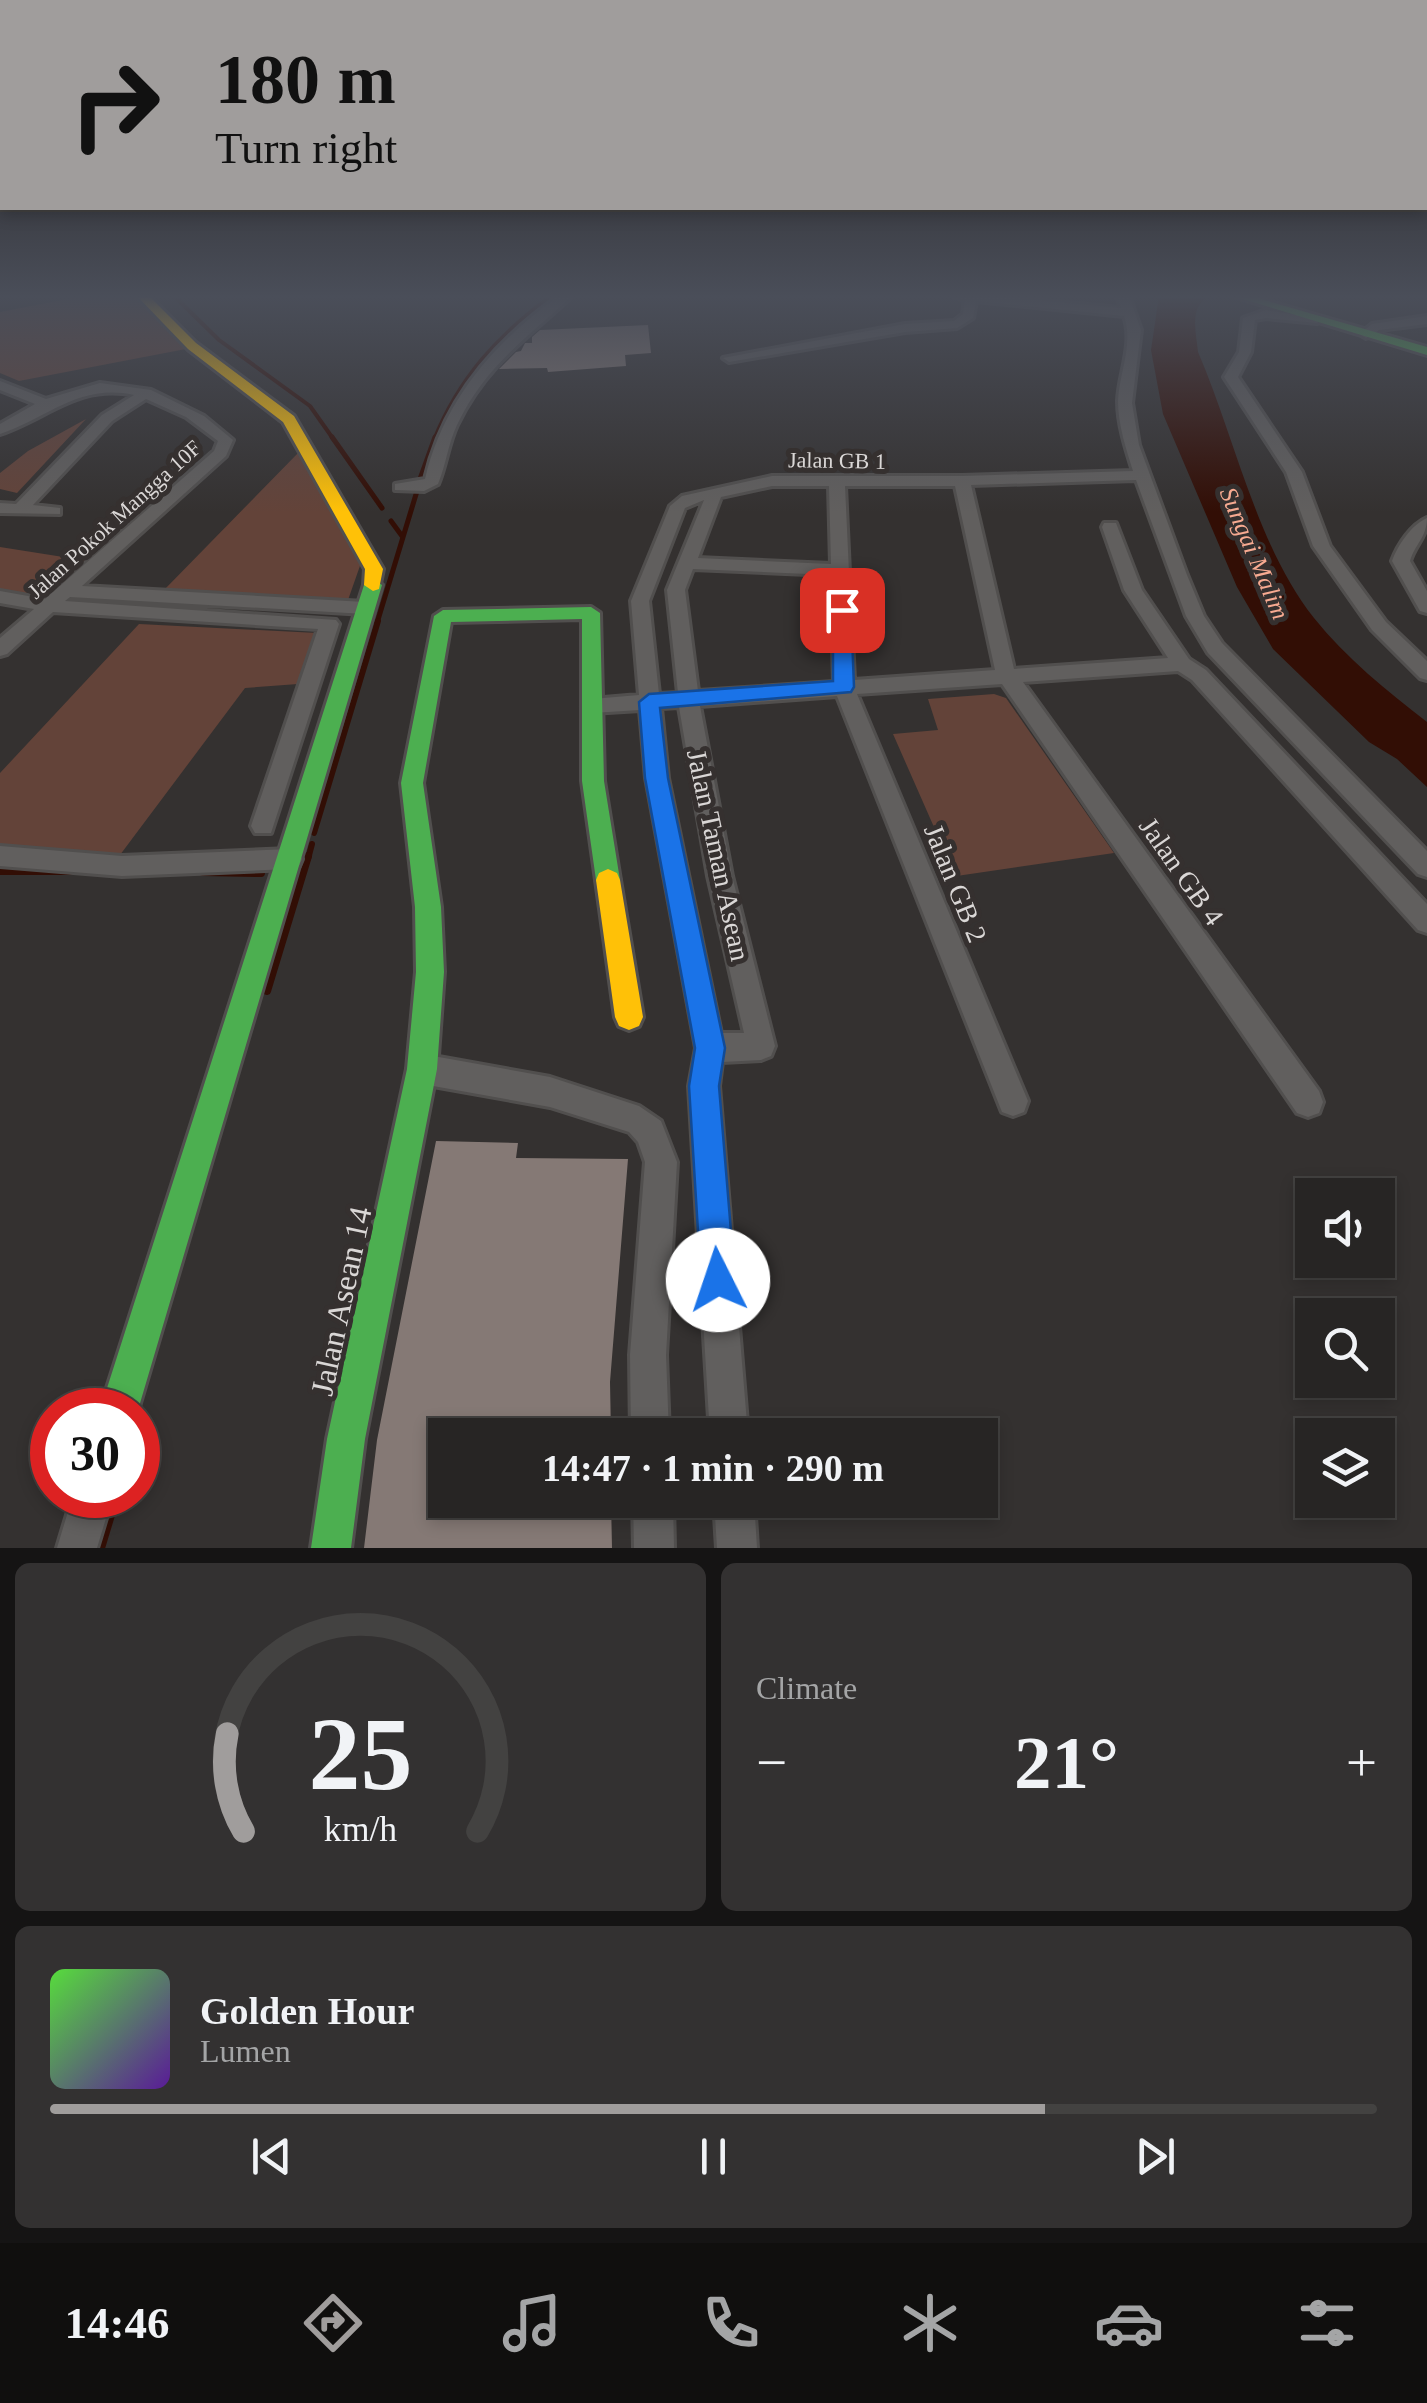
<!DOCTYPE html>
<meta charset="utf-8">
<style>
body{margin:0;font-family:Georgia,serif;background:#333131;color:#f1f3f6;height:100vh;display:flex;flex-direction:column;font-size:38px;white-space:nowrap}
*{box-sizing:border-box;margin:0}
p{font-size:32px;color:#a4a5a6}
.icon{flex:none;width:55px;height:55px;fill:none;stroke:currentColor;stroke-width:2;stroke-linecap:round;stroke-linejoin:round}
.map{position:relative;height:1548px;overflow:hidden}
.sheet{display:flex;flex-direction:column;gap:15px;padding:15px;background:#151414;flex:1}
.sheet>*{flex:none}
.guide{position:absolute;left:0px;top:0px;width:1428px;height:210px;box-shadow:0 5px 15px #0003,0 0 0 2px #434241;background:#a09d9c;color:#111;overflow:hidden}
.buttons{position:absolute;left:1295px;top:1178px;display:grid;gap:20px}
.buttons a{display:grid;place-items:center;width:100px;height:100px;border-radius:0px;background:#272524;box-shadow:0 5px 15px #0003,0 0 0 2px #434241;font-size:50px}
.speed{position:absolute;left:30px;top:1388px;display:flex;gap:20px;font-size:50px;font-weight:700;text-align:center}
.speed>*{display:grid;place-content:center;width:130px;height:130px;border-radius:50%;background:#272524;box-shadow:0 5px 15px #0003,0 0 0 2px #434241;line-height:1}
.speed .limit{border:15px solid #d22;background:#fff;color:#111}
.pin{position:absolute;display:grid;place-items:center;width:85px;height:85px;color:#fff;margin:-42px;border-radius:20px;box-shadow:0 5px 15px #0006}
.me{position:absolute;width:110px;margin:-55px;rotate:356deg;stroke-linejoin:round;filter:drop-shadow(0 0 8px #0008)}
.turn{display:flex;align-items:center;gap:35px;height:210px;padding:0 50px;font-size:45px}
.turn .icon{width:130px;height:130px;stroke-width:2.5}
.turn b{display:block;font-size:70px;line-height:85px}
.big{font-size:75px;font-weight:600;line-height:1.1}
.sheet .card{flex:1;display:flex;flex-direction:column;justify-content:center;gap:15px;min-width:0;padding:0 35px;border-radius:15px;background:#333131}
.sheet .dial{align-items:center;gap:0}
.dial svg{height:260px;overflow:visible;fill:none;stroke:#434241;stroke-width:7;stroke-linecap:round;text-anchor:middle}
.dial text{fill:#f1f3f6;stroke:none}
.song{display:flex;align-items:center;gap:30px}
.cover{width:120px;height:120px;border-radius:15px;background:linear-gradient(135deg,hsl(110 70% 55%),hsl(270 70% 35%))}
.played{height:10px;border-radius:5px;background:linear-gradient(90deg,#a09d9c 75%,#434241 75%)}
.keys{display:flex;justify-content:space-around;direction:ltr}
.heat{display:flex;justify-content:space-between;align-items:center;font-size:55px;direction:ltr}
.sheet .tiles{flex:1;display:grid;gap:15px;grid-template-columns:1fr 1fr}
.card:last-child{grid-column:span 2}
.trip{position:absolute;left:428px;top:1418px;width:570px;height:100px;border-radius:0px;background:#272524;box-shadow:0 5px 15px #0003,0 0 0 2px #434241;font-weight:600;line-height:100px;text-align:center}
.dock{display:flex;height:160px;justify-content:space-around;align-items:center;background:#100f0e;color:#a4a5a6}
.dock .icon{width:70px;height:70px}
.dock .active{color:#a09d9c}
.dock b{font-size:45px;color:#f1f3f6}
.map>svg:first-child{display:block}
</style>
<div class="map">
<svg width="1427" height="1548" viewBox="0 0 1427 1548">
<rect width="100%" height="100%" fill="#343130"/>
<path fill="#634339" d="M83,296H136L186,349L19,381L0,373V312Z
M86,419L17,493L0,489V473L28,451Z
M299,452L361,563L348,600L164,590Z
M0,547L95,562L53,598L0,589Z
M139,624L317,633L298,684L245,688L117,859L0,844V773Z
M994,694L1006,698L1114,853L943,878L929,845L941,843L893,734L938,730L928,699Z"/>
<path fill="#320e05" d="M1159,296H1208C1189,309 1196,331 1198,352C1234,435 1257,547 1314,618C1346,658 1387,691 1427,722V787L1397,759L1369,742L1273,649L1237,587L1163,414L1151,350Z"/>
<g fill="none" stroke-linecap="round" stroke-linejoin="round">
<path stroke="#320e05" stroke-width="4" d="M174,296L219,340L310,406L334,440
M434,440C459,378 498,335 551,296"/>
<path stroke="#320e05" stroke-width="5" d="M332,437L382,508
M420,479L435,437
M391,521L402,536
M377,623L417,491"/>
<path stroke="#320e05" stroke-width="6" d="M314,833L378,621
M308,859L312,844"/>
<path stroke="#320e05" stroke-width="8" d="M0,871H70
M203,872L261,873
M267,991L308,856"/>
<path stroke="#320e05" stroke-width="10" d="M100,1548L116,1495"/>
</g>
<path fill="#857975" d="M648,325L651,353L625,355L626,366L548,372L547,368L499,369L516,352L521,351L525,343H532V337L540,330Z
M436,1141L518,1143L516,1158L628,1159L610,1382L611,1435H445V1500H611L612,1548H364L377,1440Z"/>
<g fill="none" stroke-linecap="round" stroke-linejoin="round">
<defs>
<path id="street" d="M559,296H572C527,338 485,366 457,425C448,444 446,465 438,484L424,491L395,490V484L425,479C443,401 495,341 559,296Z
M953,296H991L1121,308L1117,296H1129L1141,330L1132,403L1139,445L1187,575L1204,616L1222,643L1427,851V877L1418,874L1208,653L1186,616L1136,480L971,485L1014,669L1168,658L1124,590L1102,527L1104,523H1116L1142,590L1189,659L1206,670L1427,904V933L1418,930L1192,680L1178,671L1023,682L1319,1091L1323,1102L1319,1113L1308,1117L1297,1113L1002,684L857,694L1028,1101L1024,1112L1013,1116L1002,1112L837,696L700,706L732,876L775,1046L771,1056L761,1060L722,1062L719,1086L748,1435H710L689,1086L696,1048L646,778L640,710L592,713L582,706L592,699L639,695L631,601L670,506L682,496L772,476H962L1133,471C1126,449 1118,424 1118,401C1119,373 1134,344 1124,316L976,301L973,318L957,328L905,332L729,362L723,358L905,324L954,321L963,314L965,300ZM772,486H829L831,564L698,558L721,497ZM845,486H955L995,670L854,680ZM704,500L667,590L678,693L659,694L649,601L685,508ZM693,569L831,575L834,682L698,691L685,590ZM679,707L708,876L744,1033H721L668,778L661,708Z
M1266,310L1323,319L1317,323L1266,318L1255,320L1251,352L1238,377L1302,472L1330,546L1386,622L1427,661V680L1420,678L1372,630L1313,546L1286,472L1224,377L1239,352L1243,318Z
M1427,316V324L1379,330L1366,338L1360,334L1372,324Z
M0,381L46,399L100,383L151,390L204,416L233,440L226,456L82,586L365,602L374,608L365,614L70,597L65,601L336,620L339,624L271,833H255L251,826L318,629L53,612L7,654L0,656V638L34,609L0,603V591L45,599L214,451L218,441L186,417L146,399L112,421L33,505L60,508V514L0,513V503L16,504L102,415L134,395C79,383 48,418 0,434V424L35,404L0,390Z
M1427,518C1427,537 1415,544 1410,561L1427,591V613L1420,611L1392,561C1398,545 1411,525 1427,518Z
M0,846L122,856L290,849L299,852L302,859L299,866L290,869L122,876L0,866Z
M422,1054L550,1077L639,1106L661,1121L677,1162L666,1355L669,1435H631L630,1355L645,1162L638,1142L629,1132L550,1107L422,1084L412,1079L407,1069L412,1059Z
M73,1495H113L97,1548H57Z
M633,1500H673L674,1548H634Z
M714,1500H754L757,1548H717Z"/>
<path id="fast" d="M1233,296H1250L1427,347V355Z
M373,579L382,585L138,1410H100L364,585Z
M591,607L600,613L604,781L620,880L617,887L608,891L599,887L596,880L582,781V619L451,622L423,783L441,907L444,972L437,1069L365,1439L351,1548H311L327,1439L407,1069L416,972L415,907L401,783L434,616L443,610Z"/>
<path id="slow" d="M137,296H149L196,343L294,416L383,569L379,589L373,591L364,585L365,569L283,422L188,349Z
M608,869L617,873L620,880L643,1017L639,1026L629,1030L619,1026L615,1017L596,880L599,873Z"/>
</defs>
<use href="#street" stroke="#514f4e" stroke-width="6"/>
<use href="#fast" stroke="#514f4e" stroke-width="6"/>
<use href="#slow" stroke="#514f4e" stroke-width="6"/>
<use href="#street" fill="#615f5e" fill-rule="evenodd"/>
<use href="#fast" fill="#4caf50" fill-rule="evenodd"/>
<use href="#slow" fill="#ffc107" fill-rule="evenodd"/>
</g>
<linearGradient id="sky" x2="0" y2="1"><stop stop-color="#1d1b1a"/><stop offset="0.58" stop-color="#4a4e59"/><stop offset="1" stop-color="#4a4e59" stop-opacity="0"/></linearGradient>
<rect width="1427" height="512" fill="url(#sky)"/>
<path fill="#1a73e8" stroke="#114b97" stroke-width="2.5" d="M842,603L851,610L854,687L851,692L660,708L668,778L725,1048L719,1086L735,1280L730,1292L718,1297L706,1292L701,1280L689,1086L695,1048L645,778L639,702L649,694L833,681V610Z"/>
<g text-anchor="middle" stroke-width="10" stroke-linejoin="round" paint-order="stroke">
<g font-size="22" fill="#dad7d6" stroke="#35302f">
<text transform="translate(837 460) rotate(1)" y="8">Jalan GB 1</text>
<text transform="translate(114 519) rotate(-42)" y="8">Jalan Pokok Mangga 10F</text>
</g>
<g font-size="25" font-style="italic" fill="#f7aa91" stroke="#35302f">
<text transform="translate(1255 553) rotate(67)" y="9">Sungai Malim</text>
</g>
<g font-size="28" fill="#dad7d6" stroke="#35302f">
<text transform="translate(719 855) rotate(78)" y="10">Jalan Taman Asean</text>
<text transform="translate(1182 871) rotate(55)" y="10">Jalan GB 4</text>
<text transform="translate(956 883) rotate(68)" y="10">Jalan GB 2</text>
</g>
<g font-size="32" fill="#dad7d6" stroke="#35302f">
<text transform="translate(341 1301) rotate(-78)" y="11">Jalan Asean 14</text>
</g>
</g>
</svg>
<div class="buttons">
<a><svg class="icon" aria-label="sound" viewBox="0 0 24 24"><path d="M4 9h4l5-4v14l-5-4H4zM17 9q2 3 0 6"/></svg></a>
<a><svg class="icon" aria-label="search" viewBox="0 0 24 24"><circle cx="10" cy="10" r="6"/><path d="M15 15l6 6"/></svg></a>
<a><svg class="icon" aria-label="layers" viewBox="0 0 24 24"><path d="M12 4l9 5-9 5-9-5zM3 14l9 5 9-5"/></svg></a>
</div>
<div class="speed"><div class="limit">30</div></div>
<div class="pin" style="left:842px;top:610px;background:#d93025"><svg class="icon" aria-label="arrive" viewBox="0 0 24 24"><path d="M6 21V4h12l-3 4 3 4H6"/></svg></div>
<svg class="me" style="left:718px;top:1280px" viewBox="-20 -20 40 40"><circle r="19" fill="#fff"/><path d="M0-13L10 11 0 6-10 11z" fill="#1a73e8"/></svg>
<div class="trip">14:47 · 1 min · 290 m</div>
<div class="guide">
<div class="turn"><svg class="icon" aria-label="right" viewBox="0 0 24 24"><path d="M7 20v-9h11M14 6l5 5-5 5"/></svg><div><b>180 m</b>Turn right</div></div>
</div>
</div>
<section class="sheet">
<div class="tiles">
<div class="card dial"><svg viewBox="0 0 100 80">
<path d="M14 69A42 42 0 1 1 86 69"/>
<path d="M14 69A42 42 0 0 1 9 39" stroke="#a09d9c"/>
<text x="50" y="56" font-size="32" font-weight="700">25</text>
<text x="50" y="72" font-size="11">km/h</text>
</svg></div>
<div class="card"><p>Climate</p>
<div class="heat"><a>−</a><b class="big">21°</b><a>+</a></div>
</div>
<div class="card">
<div class="song"><i class="cover"></i><div><b>Golden Hour</b><p>Lumen</p></div></div>
<div class="played"></div>
<div class="keys"><svg class="icon" aria-label="previous" viewBox="0 0 24 24"><path d="M18 5L8 12l10 7zM5 5v14"/></svg><svg class="icon" aria-label="pause" viewBox="0 0 24 24"><path d="M8 5v14M16 5v14"/></svg><svg class="icon" aria-label="next" viewBox="0 0 24 24"><path d="M6 5l10 7-10 7zM19 5v14"/></svg></div>
</div>
</div>
</section>
<nav class="dock">
<b>14:46</b>
<svg class="icon active" aria-label="directions" viewBox="0 0 24 24"><path d="M12 3l9 9-9 9-9-9zM9 14v-3h6M13 9l2 2-2 2"/></svg>
<svg class="icon" aria-label="music" viewBox="0 0 24 24"><path d="M9 18V5l10-2v13"/><circle cx="6" cy="18" r="3"/><circle cx="16" cy="16" r="3"/></svg>
<svg class="icon" aria-label="phone" viewBox="0 0 24 24"><path d="M5 4h4l2 5-3 2q2 4 5 5l2-3 5 2v4C11 20 4 13 5 4z"/></svg>
<svg class="icon" aria-label="climate" viewBox="0 0 24 24"><path d="M12 3v18M4 7l16 10M4 17L20 7"/></svg>
<svg class="icon" aria-label="car" viewBox="0 0 24 24"><path d="M5 17H2v-5l4-1 3-4h7l3 4 3 1v5h-3M9 17h6M6 11h13"/><circle cx="7" cy="17" r="2"/><circle cx="17" cy="17" r="2"/></svg>
<svg class="icon" aria-label="filters" viewBox="0 0 24 24"><path d="M4 7h16M4 17h16"/><circle cx="9" cy="7" r="2"/><circle cx="15" cy="17" r="2"/></svg>
</nav>
